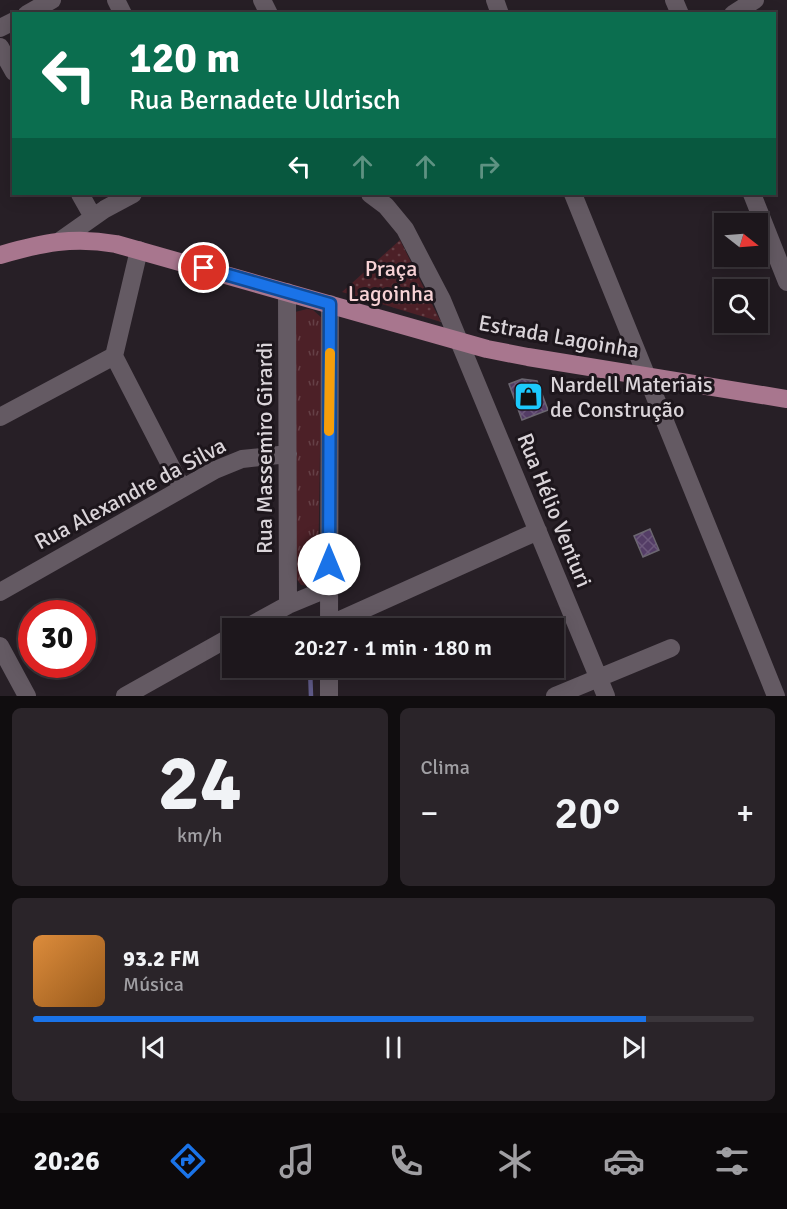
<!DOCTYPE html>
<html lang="pt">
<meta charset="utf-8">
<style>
body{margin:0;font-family:Signika,sans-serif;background:#2a2429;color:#f1f3f6;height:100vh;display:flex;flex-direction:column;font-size:22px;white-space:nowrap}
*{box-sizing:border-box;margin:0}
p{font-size:20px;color:#a09fa3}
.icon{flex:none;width:33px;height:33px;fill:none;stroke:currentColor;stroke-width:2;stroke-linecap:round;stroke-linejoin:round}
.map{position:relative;height:696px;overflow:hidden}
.sheet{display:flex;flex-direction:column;gap:12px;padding:12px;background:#100d0f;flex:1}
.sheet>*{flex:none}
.banner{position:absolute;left:12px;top:12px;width:764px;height:183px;border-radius:0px;box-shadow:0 3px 15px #0003,0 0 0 2px #3b363b;background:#0b6e4f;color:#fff;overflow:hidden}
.needle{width:39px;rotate:107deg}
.controls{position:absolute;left:714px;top:213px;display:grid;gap:12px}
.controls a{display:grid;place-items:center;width:54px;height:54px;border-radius:0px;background:#1d171c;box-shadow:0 3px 15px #0003,0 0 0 2px #3b363b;font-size:30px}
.speed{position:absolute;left:18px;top:600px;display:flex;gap:12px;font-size:30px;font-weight:700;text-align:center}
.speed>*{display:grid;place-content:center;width:78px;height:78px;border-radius:50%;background:#1d171c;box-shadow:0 3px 15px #0003,0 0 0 2px #3b363b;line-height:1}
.speed .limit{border:9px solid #d22;background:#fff;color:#111}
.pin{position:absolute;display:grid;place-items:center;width:51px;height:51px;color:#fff;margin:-26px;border:3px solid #fff;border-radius:50%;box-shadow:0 2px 6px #0007}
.me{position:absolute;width:66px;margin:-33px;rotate:0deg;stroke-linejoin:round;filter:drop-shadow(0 0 4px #0008)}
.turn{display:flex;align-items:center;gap:21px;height:126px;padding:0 18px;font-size:27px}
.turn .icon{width:78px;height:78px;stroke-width:2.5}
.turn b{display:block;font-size:42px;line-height:51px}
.lanes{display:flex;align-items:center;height:57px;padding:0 18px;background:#0003;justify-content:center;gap:30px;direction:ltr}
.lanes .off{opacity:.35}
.big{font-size:45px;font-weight:600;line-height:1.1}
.sheet .widget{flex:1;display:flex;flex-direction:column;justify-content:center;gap:9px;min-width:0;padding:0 21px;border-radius:9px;background:#2a2429}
.sheet .dial{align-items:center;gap:0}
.dial b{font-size:78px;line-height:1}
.song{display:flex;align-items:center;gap:18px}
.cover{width:72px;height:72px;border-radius:9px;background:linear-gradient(135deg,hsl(30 70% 55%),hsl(30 70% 35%))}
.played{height:6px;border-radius:3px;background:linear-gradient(90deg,#1a73e8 85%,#3b363b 85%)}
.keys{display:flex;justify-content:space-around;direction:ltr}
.heat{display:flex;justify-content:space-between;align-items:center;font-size:33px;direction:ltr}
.sheet .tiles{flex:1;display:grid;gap:12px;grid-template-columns:1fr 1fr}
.widget:last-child{grid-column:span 2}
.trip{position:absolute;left:222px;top:618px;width:342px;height:60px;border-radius:0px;background:#1d171c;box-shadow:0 3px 15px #0003,0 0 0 2px #3b363b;font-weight:600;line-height:60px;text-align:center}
.dock{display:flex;height:96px;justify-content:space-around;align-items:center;background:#0c090b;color:#a09fa3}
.dock .icon{width:42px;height:42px}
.dock .selected{color:#1a73e8}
.dock b{font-size:27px;color:#f1f3f6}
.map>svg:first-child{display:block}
</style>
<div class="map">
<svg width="787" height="696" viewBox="0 0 787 696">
<defs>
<pattern id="grass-tufts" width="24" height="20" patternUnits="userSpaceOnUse" patternTransform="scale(1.5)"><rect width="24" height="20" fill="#4c2027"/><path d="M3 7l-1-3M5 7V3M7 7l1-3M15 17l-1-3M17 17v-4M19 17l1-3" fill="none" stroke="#654046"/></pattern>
<pattern id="park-dots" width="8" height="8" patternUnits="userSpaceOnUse" patternTransform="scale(1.5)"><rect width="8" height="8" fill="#4c2027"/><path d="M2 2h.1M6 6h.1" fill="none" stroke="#654046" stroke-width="1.8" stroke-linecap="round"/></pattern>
<pattern id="building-cross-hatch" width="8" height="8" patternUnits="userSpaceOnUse" patternTransform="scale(1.5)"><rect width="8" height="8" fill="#543d66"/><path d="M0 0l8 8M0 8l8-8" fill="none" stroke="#6c587b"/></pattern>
</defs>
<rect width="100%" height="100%" fill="#271f26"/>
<path fill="url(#grass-tufts)" d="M307,309L313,310L322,318L318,579L309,586L301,585L296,578L295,312Z"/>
<path fill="url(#park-dots)" d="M400,240L441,322L342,292Z"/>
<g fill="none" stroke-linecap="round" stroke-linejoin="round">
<path stroke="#5f5a88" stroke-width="4.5" d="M310,668L311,696"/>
</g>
<path fill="url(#building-cross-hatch)" stroke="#6b6670" stroke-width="1.5" d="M522,379L537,381L548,410L522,420L509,384Z
M650,529L659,550L643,557L634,536Z"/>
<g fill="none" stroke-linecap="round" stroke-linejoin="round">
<path stroke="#645a63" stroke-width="18" d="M116,0L123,14
M262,0L269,14
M495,0L500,14
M674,0L680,14
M27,14L52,0
M733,14L755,0
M0,28L14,21
M0,47L14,72
M80,194L93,217
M370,194L386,206L405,229L442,300L606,696
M573,194L776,696
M752,194L787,282
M61,240L105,209L133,194
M139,250L114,356L182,488
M287,292L288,605
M0,417L114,356
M0,592L215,470L242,459L288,454
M329,625L538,531
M246,628L288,605L329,588
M329,628L330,304
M0,646L27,696
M125,696L232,636
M329,696V668
M555,696L671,648"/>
<path stroke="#a8768e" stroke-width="18" d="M0,255C42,243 73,236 116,244L487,349L528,357L787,399"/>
</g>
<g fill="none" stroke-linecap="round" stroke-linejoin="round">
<defs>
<path id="route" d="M204,268L330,304L329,564"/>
</defs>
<use href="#route" stroke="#114b97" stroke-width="15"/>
<use href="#route" stroke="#1a73e8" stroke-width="10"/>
<path stroke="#f59e0b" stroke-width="10" d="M329,431L330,353"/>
</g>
<defs>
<symbol id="shop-square" viewBox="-11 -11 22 22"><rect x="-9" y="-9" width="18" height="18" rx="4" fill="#1cc9fc" stroke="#1d161c"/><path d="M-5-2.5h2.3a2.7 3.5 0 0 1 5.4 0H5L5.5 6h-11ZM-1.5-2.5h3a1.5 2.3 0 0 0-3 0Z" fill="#111"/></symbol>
</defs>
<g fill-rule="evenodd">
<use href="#shop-square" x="512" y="380" width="33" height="33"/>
</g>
<g text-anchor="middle" stroke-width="6" stroke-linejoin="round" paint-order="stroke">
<g font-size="22" fill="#f7d2d5" stroke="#1d161c">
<text x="391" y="276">Praça<tspan x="391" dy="25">Lagoinha</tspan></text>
</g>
<g font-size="22" fill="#dad4d9" stroke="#1d161c">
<text transform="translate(559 336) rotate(10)" y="8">Estrada Lagoinha</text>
<text transform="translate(264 448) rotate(-90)" y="8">Rua Massemiro Girardi</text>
<text transform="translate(130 493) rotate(-28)" y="8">Rua Alexandre da Silva</text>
<text transform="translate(555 510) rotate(68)" y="8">Rua Hélio Venturi</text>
</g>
<g font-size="22" fill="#dad4d9" stroke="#1d161c" text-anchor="start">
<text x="550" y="392">Nardell Materiais<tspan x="550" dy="25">de Construção</tspan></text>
</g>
</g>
</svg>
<div class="controls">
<a><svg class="needle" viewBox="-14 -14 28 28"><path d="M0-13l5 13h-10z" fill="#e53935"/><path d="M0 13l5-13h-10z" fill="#a09fa3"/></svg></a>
<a><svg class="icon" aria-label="search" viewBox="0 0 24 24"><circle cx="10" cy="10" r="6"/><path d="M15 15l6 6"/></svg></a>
</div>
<div class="speed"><div class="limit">30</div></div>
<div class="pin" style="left:204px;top:268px;background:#d93025"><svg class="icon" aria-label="arrive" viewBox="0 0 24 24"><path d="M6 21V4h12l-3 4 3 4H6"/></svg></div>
<svg class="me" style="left:329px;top:564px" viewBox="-20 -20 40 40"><circle r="19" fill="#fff"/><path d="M0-13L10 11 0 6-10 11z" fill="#1a73e8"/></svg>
<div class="trip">20:27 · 1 min · 180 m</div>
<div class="banner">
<div class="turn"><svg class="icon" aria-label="left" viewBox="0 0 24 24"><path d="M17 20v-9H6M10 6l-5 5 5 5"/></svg><div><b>120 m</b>Rua Bernadete Uldrisch</div></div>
<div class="lanes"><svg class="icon" aria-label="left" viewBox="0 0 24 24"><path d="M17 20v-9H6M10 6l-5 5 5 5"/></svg><svg class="icon off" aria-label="ahead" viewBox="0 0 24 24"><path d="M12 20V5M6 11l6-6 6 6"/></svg><svg class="icon off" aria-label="ahead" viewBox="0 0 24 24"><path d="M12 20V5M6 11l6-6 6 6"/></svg><svg class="icon off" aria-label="right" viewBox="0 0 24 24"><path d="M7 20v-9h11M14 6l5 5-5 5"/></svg></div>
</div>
</div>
<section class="sheet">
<div class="tiles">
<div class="widget dial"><b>24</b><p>km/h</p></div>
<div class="widget"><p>Clima</p>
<div class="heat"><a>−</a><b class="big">20°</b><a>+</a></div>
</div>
<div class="widget">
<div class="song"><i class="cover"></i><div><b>93.2 FM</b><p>Música</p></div></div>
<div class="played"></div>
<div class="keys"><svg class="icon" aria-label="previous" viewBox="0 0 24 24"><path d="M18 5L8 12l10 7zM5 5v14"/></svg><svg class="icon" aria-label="pause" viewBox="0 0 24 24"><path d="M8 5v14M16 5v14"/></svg><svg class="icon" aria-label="next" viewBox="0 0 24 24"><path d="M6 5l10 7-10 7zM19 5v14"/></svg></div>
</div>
</div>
</section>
<nav class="dock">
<b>20:26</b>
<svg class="icon selected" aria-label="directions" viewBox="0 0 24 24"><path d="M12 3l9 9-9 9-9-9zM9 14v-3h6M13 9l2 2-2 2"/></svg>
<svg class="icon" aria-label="music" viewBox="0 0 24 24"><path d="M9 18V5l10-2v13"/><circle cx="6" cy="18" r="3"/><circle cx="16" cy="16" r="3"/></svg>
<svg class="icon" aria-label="phone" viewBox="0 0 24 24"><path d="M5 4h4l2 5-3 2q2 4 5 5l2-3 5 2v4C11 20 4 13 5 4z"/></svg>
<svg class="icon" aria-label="climate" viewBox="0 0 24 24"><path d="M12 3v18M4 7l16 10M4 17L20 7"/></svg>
<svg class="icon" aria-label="car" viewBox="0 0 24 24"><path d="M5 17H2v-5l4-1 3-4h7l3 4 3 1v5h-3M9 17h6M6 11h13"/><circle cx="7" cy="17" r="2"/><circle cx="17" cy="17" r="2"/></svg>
<svg class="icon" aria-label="filters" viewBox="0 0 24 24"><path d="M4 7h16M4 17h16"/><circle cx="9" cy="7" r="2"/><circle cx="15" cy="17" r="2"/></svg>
</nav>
